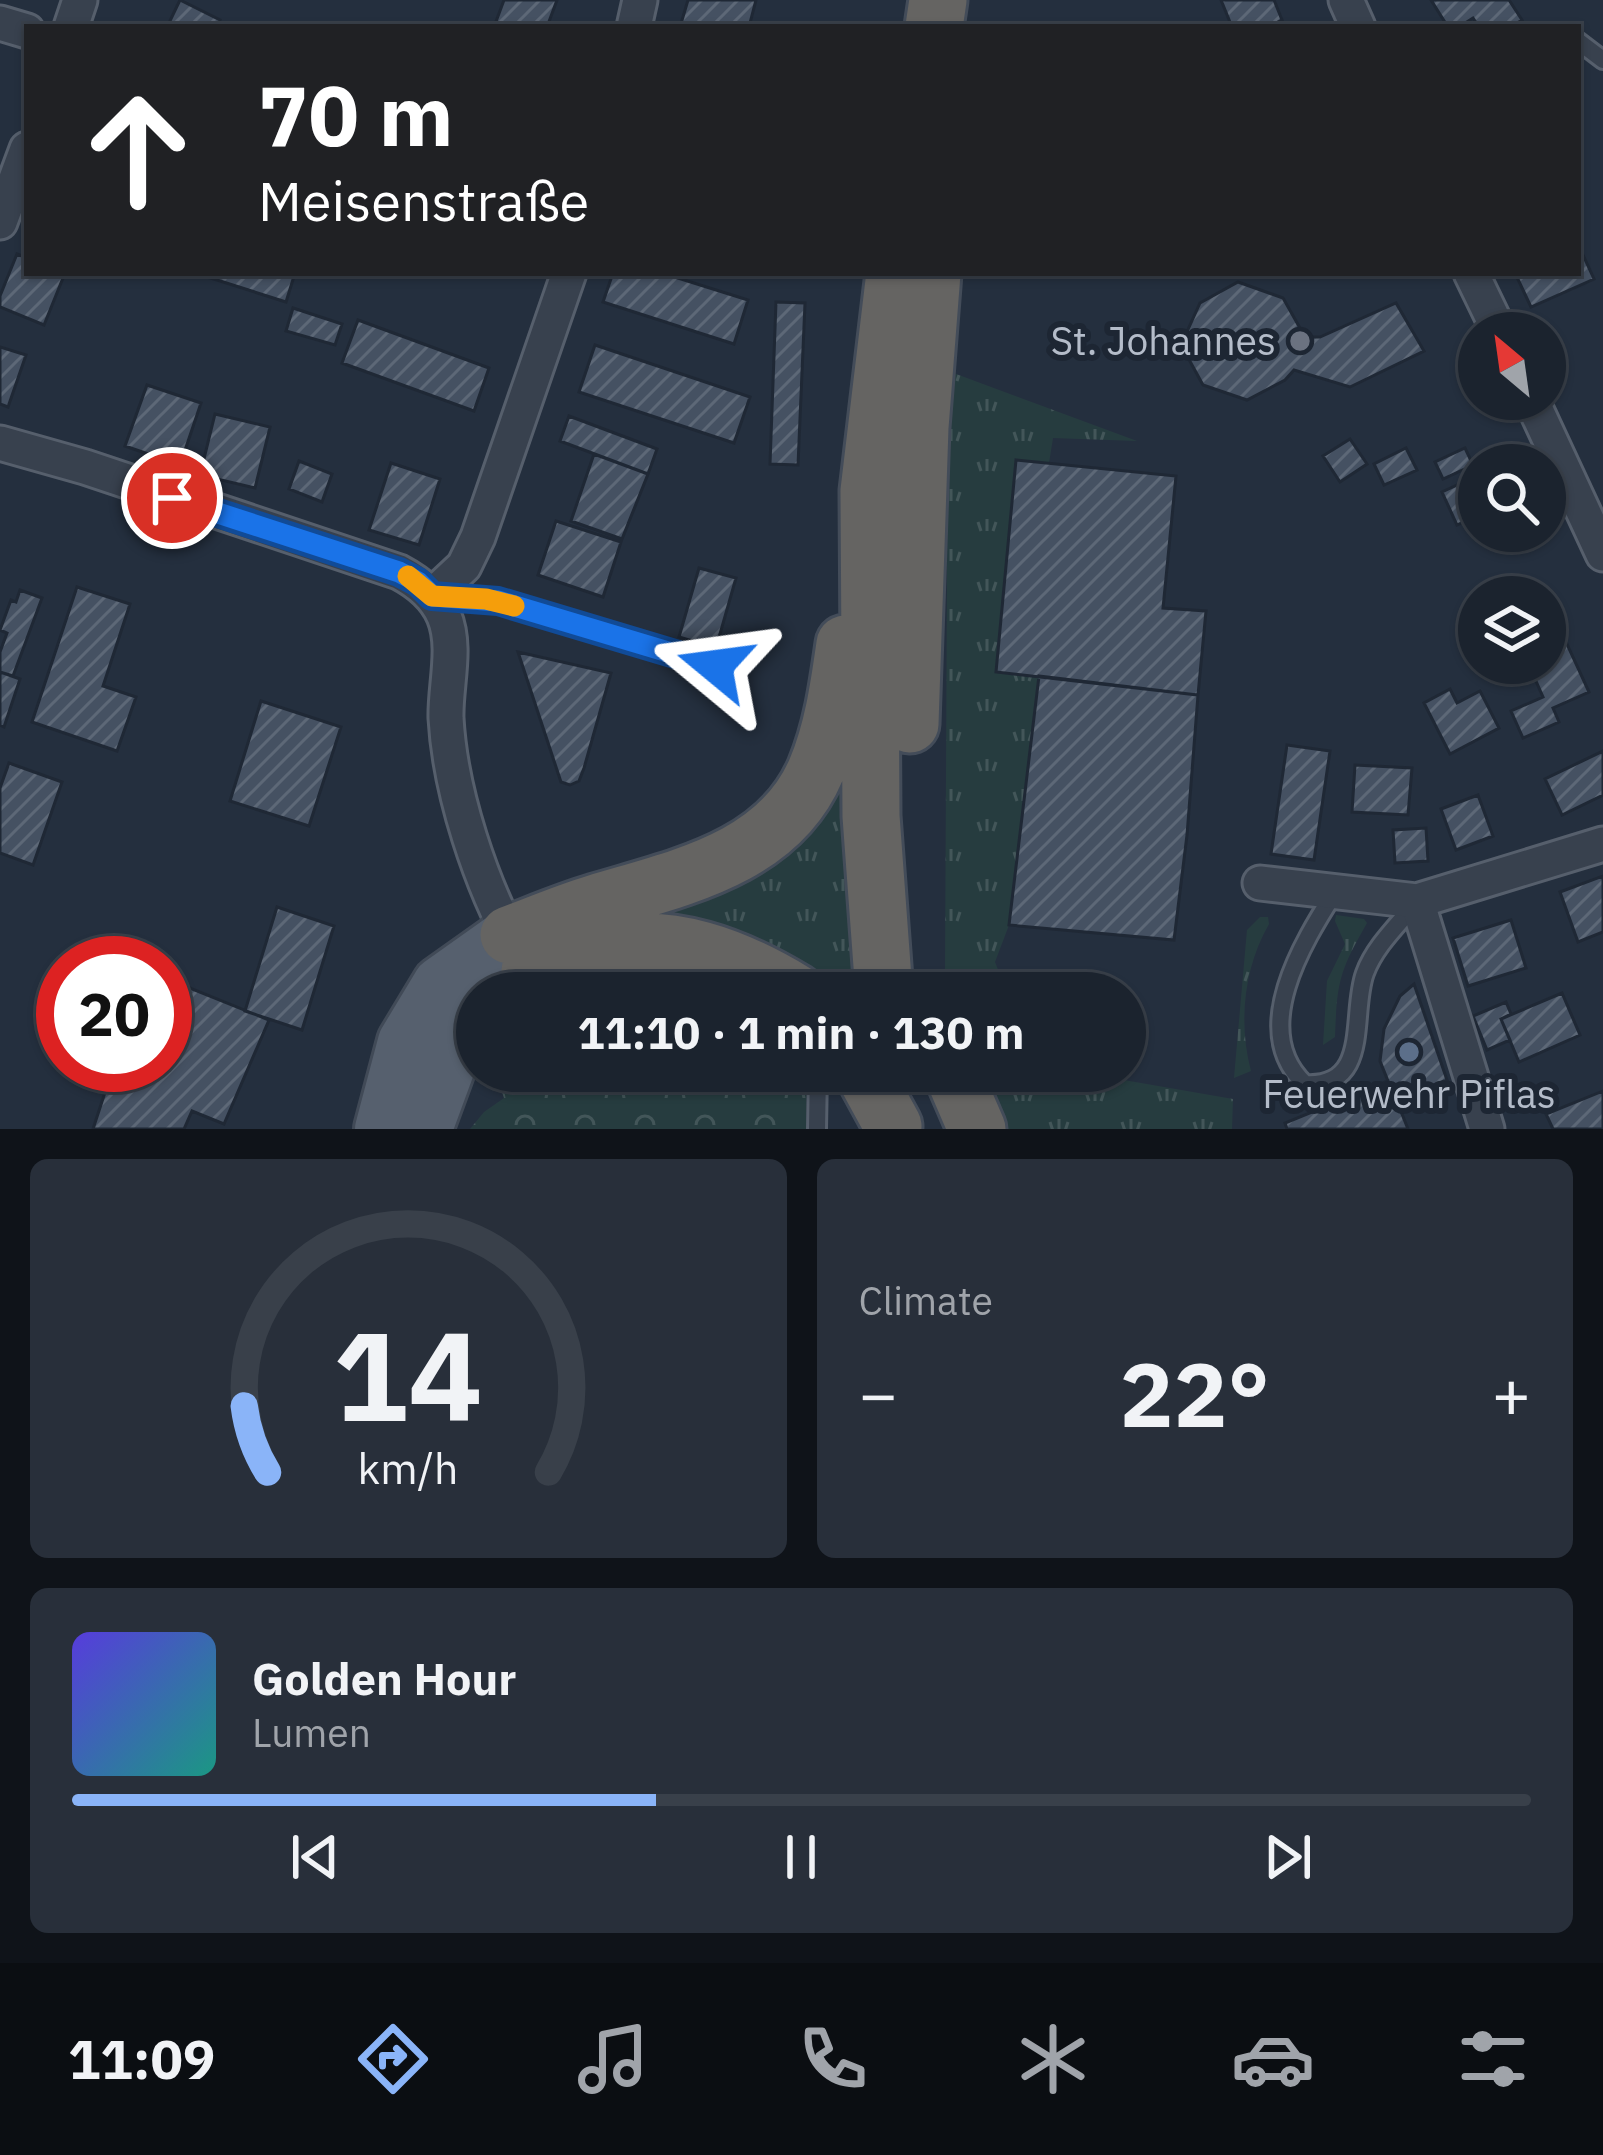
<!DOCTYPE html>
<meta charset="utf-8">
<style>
body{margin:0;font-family:"IBM Plex Sans",sans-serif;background:#282f3a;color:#f1f3f6;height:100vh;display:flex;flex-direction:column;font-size:45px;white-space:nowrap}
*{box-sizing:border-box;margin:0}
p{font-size:39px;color:#a0a4aa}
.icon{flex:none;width:66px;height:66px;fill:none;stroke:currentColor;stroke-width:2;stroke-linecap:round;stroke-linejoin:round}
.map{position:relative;height:1129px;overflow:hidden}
.details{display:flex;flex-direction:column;gap:30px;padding:30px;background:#0f1319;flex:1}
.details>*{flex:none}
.top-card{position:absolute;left:24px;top:24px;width:1557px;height:252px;border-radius:0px;box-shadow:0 3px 9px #0004,0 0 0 3px #39404a;background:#202124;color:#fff;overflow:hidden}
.needle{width:78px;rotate:331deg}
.buttons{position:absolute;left:1458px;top:312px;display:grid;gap:24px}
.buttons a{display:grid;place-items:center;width:108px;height:108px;border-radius:50%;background:#1b232e;box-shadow:0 3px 9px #0004,0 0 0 3px #39404a;font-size:60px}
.speed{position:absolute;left:36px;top:936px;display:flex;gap:24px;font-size:60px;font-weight:700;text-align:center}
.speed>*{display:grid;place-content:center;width:156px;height:156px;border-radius:50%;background:#1b232e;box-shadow:0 3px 9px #0004,0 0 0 3px #39404a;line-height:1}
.speed .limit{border:18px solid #d22;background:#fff;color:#111}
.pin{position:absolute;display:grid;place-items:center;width:102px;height:102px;color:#fff;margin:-51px;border:6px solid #fff;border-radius:50%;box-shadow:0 3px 12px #0007}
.me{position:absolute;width:132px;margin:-66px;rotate:286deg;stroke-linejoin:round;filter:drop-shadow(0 0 9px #0008)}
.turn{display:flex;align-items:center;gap:42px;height:252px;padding:0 36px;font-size:54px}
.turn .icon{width:156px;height:156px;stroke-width:2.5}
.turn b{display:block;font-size:84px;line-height:102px}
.big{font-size:90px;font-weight:700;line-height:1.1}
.details .tile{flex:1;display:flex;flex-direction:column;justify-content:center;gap:18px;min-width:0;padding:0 42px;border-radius:18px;background:#282f3a}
.details .dial{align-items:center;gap:0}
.dial svg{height:312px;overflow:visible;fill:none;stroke:#39404a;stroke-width:7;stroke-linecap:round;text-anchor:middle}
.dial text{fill:#f1f3f6;stroke:none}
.song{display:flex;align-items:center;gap:36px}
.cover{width:144px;height:144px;border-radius:18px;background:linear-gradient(135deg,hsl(250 70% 55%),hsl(170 70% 35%))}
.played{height:12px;border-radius:6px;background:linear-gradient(90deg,#8ab4f8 40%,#39404a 40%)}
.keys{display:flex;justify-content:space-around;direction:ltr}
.heat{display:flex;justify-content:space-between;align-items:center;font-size:66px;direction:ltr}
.details .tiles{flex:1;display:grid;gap:30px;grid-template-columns:1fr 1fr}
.tile:last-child{grid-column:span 2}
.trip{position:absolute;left:456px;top:972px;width:690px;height:120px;border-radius:60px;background:#1b232e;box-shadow:0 3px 9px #0004,0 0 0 3px #39404a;font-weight:700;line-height:120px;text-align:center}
.tab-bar{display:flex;height:192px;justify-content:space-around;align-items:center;background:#0b0e12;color:#a0a4aa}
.tab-bar .icon{width:84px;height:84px}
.tab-bar .current{color:#8ab4f8}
.tab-bar b{font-size:54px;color:#f1f3f6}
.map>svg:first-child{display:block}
</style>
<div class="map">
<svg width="1603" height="1129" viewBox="0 0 1603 1129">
<defs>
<pattern id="grass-tufts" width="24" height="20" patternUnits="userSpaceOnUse" patternTransform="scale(3)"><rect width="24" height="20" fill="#263c3f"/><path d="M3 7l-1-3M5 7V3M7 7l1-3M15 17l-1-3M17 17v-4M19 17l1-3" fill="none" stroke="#435659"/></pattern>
<pattern id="forest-crowns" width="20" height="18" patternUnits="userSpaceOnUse" patternTransform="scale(3)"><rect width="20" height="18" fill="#263c3f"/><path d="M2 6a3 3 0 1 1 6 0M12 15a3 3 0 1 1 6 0" fill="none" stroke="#435659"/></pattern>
<pattern id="building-hatch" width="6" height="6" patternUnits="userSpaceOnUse" patternTransform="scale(3)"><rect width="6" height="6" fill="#455162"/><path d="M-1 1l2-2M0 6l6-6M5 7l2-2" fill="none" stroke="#5d6877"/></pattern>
</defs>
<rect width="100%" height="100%" fill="#242f3e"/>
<path fill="url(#grass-tufts)" d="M948,371L1137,441L1053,438L1049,463L1016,461L996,672L1039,676L1009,925L995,962L1007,993H947L945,978Z
M854,711L867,993H822L658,926L650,906L684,897Z
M1336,915L1364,919L1367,923C1339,972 1337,982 1335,1037L1323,1045L1327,981L1345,944L1335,921Z
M1260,917H1268L1269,924C1244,967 1238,1023 1251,1071L1234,1078L1247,930Z
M966,1071H1072L1233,1099L1232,1129H994Z"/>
<path fill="url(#forest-crowns)" d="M679,961L775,993H539L572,975Z
M495,1071H807L806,1129H470L484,1112L504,1098Z"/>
<path fill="url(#building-hatch)" stroke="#1f2835" stroke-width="3" d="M180,0L220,20L217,27H167Z
M504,0H557L547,27H494Z
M688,0H756L749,27H680Z
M1221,0H1274L1282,20L1268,27H1232Z
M1431,0H1509L1522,20L1511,27H1479L1473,18L1459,27H1448Z
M1578,244L1594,279L1531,307L1515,273H1578Z
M17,254L27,258V273H65L44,325L0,307V296Z
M195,273H295L286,302Z
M613,273H662L748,300L734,344L603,302Z
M1238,282L1283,298L1305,337H1320L1396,303L1424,351L1350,387L1294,370L1285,380L1247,400L1203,385L1181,345L1200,303Z
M776,302L805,303L798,465L770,464Z
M293,308L342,324L335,345L286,331Z
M358,320L489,368L474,411L342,363Z
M595,345L750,397L734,443L579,392Z
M0,347L26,355L8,407L0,404Z
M147,385L201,403L180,465L125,446Z
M215,414L270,427L255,488L200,475Z
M569,416L657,449L648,474L560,441Z
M1350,439L1367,464L1340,482L1323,456Z
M1406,448L1417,470L1384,485L1374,464Z
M1465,448L1473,465L1443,479L1435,462Z
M594,454L648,474L622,539L571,521Z
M1016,460L1176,476L1163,608L1206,611L1198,695L996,672Z
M299,461L332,474L322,502L289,489Z
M391,463L440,479L419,545L369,530Z
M1479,475V515L1457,525L1442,492Z
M556,521L621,542L603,597L538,575Z
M699,568L736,578L716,648L679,637Z
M77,587L130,604L103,686L136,697L117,751L32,722Z
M1547,589L1563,627L1545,634V597H1529Z
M20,590L42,598L13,676L0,672V652L7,633L0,630L11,600L16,602Z
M1567,644L1589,692L1553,708L1559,722L1523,738L1511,711L1543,697L1528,663H1545V654Z
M518,652L611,673L584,768L579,781L570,785L561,782Z
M0,672L20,679L4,727L0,725Z
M1039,676L1198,695L1187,835L1174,940L1009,925Z
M1450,689L1457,703L1480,691L1499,728L1450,754L1424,703Z
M261,701L341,727L309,826L230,801Z
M1287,745L1330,751L1314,860L1271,854Z
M1603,751V795L1562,815L1545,779Z
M9,763L62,782L33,865L0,853V788Z
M1355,765L1412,768L1408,815L1352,812Z
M1478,795L1493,836L1456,850L1441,809Z
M1426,828L1428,861L1395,863L1393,830Z
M1603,876V932L1578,942L1560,892Z
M277,907L334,926L302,1030L245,1011Z
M1511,920L1526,968L1468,986L1453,938Z
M165,978L269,1020L224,1124L192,1111L184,1129H93L114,1065H165Z
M1414,984L1447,1080L1396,1099L1408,1129H1287L1285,1123L1388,1081L1380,1061L1384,1029L1400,996Z
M1562,993L1580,1035L1519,1062L1501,1019Z
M1506,1002L1511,1014L1501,1019L1510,1040L1487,1050L1473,1016Z
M1603,1091V1129H1553L1546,1114Z"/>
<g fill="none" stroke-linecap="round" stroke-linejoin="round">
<defs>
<path id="service" d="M1578,41L1603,60
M433,596L498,601L715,666
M1335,892C1303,942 1248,1031 1305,1084C1372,1088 1350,1013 1365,973C1375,946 1398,925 1416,903
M817,1129L818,1071"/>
<path id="minor" d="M1346,0L1358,27
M0,23L27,31
M71,27L80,0
M634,27L640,0
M0,222L27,149
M1471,273L1500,333
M1531,399L1603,554
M0,443L85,467L399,572C418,582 435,595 444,616C457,647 445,686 446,718C450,792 481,885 517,949
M432,596L464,566L478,537L569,273
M1260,883L1417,901L1603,844
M1417,901L1487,1129"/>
<path id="primary" d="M382,1129L405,1042L440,984L509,935
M425,1129L453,1053L477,1017"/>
<path id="trunk" d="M934,27L938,0
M910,724L920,427L932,273
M509,935C538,924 566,912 596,903C678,878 778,859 816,770C833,730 839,686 845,644
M530,971C553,963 577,951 601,946C673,932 735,956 796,993
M884,993L871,816L869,491L895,273
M863,1071L893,1126
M952,1071L977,1129"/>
</defs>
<use href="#service" stroke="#565f6c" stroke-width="22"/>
<use href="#minor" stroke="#565f6c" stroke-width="39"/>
<use href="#primary" stroke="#414a57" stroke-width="60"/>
<use href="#trunk" stroke="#434c59" stroke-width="63"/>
<use href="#service" stroke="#38414e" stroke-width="16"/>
<use href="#minor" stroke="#38414e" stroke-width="33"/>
<use href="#primary" stroke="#56606e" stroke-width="54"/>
<use href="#trunk" stroke="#656462" stroke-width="57"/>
</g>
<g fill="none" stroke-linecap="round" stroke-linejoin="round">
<defs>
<path id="route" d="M172,498L399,572L418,582L432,596L498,601L715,666"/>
</defs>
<use href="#route" stroke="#114b97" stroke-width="30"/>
<use href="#route" stroke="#1a73e8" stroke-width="21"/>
<path stroke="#f59e0b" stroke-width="21" d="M408,576L432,596L486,599L514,606"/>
</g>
<circle fill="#6b7280" stroke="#1d2633" stroke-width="4.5" cx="1300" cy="341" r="12"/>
<circle fill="#5c6f8a" stroke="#1d2633" stroke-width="4.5" cx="1409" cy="1052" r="12"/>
<g text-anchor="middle" stroke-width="12" stroke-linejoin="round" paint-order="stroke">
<g font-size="39" fill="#b4bcc9" stroke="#1d2633" text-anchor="end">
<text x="1276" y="355">St. Johannes</text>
<text x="1409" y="1108" text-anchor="middle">Feuerwehr Piflas</text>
</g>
</g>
</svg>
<div class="buttons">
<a><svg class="needle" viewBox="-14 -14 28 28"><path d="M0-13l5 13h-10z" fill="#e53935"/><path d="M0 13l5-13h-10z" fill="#a0a4aa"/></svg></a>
<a><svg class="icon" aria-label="search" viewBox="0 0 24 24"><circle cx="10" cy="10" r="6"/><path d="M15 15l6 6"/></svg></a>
<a><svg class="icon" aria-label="layers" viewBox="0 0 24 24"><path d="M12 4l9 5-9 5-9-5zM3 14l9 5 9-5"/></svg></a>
</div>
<div class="speed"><div class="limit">20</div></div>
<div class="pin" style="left:172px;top:498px;background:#d93025"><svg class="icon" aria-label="arrive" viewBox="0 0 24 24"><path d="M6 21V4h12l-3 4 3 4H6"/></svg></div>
<svg class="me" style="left:715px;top:666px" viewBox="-20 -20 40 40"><path d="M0-17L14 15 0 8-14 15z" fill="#1a73e8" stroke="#fff" stroke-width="4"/></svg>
<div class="trip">11:10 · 1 min · 130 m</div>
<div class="top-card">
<div class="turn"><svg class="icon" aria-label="ahead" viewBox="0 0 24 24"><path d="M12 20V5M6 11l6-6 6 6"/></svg><div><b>70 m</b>Meisenstraße</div></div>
</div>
</div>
<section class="details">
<div class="tiles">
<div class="tile dial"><svg viewBox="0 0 100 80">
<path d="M14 69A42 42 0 1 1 86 69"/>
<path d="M14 69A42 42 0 0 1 8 52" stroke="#8ab4f8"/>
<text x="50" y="56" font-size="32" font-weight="700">14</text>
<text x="50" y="72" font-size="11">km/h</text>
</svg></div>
<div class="tile"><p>Climate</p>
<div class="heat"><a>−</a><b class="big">22°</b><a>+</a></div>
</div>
<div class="tile">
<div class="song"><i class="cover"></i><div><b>Golden Hour</b><p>Lumen</p></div></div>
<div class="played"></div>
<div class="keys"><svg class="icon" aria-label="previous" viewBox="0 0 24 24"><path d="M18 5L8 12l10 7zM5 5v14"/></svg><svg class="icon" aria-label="pause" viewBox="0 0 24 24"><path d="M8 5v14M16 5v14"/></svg><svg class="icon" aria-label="next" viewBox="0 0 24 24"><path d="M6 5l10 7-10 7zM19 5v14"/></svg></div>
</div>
</div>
</section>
<nav class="tab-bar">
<b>11:09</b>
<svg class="icon current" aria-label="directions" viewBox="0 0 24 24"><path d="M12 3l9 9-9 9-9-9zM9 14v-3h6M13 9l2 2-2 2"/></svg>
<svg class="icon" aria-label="music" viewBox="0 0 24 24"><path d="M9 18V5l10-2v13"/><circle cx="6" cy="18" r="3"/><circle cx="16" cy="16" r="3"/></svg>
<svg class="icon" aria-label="phone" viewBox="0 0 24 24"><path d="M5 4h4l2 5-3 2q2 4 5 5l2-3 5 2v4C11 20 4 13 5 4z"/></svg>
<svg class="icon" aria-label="climate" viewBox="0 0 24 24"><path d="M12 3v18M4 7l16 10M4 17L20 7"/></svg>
<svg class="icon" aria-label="car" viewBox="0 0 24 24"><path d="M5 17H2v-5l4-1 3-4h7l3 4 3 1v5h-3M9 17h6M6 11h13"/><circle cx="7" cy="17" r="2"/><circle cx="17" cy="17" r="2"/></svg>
<svg class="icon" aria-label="filters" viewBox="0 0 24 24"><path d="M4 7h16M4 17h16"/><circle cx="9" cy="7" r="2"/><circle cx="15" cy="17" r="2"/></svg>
</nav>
